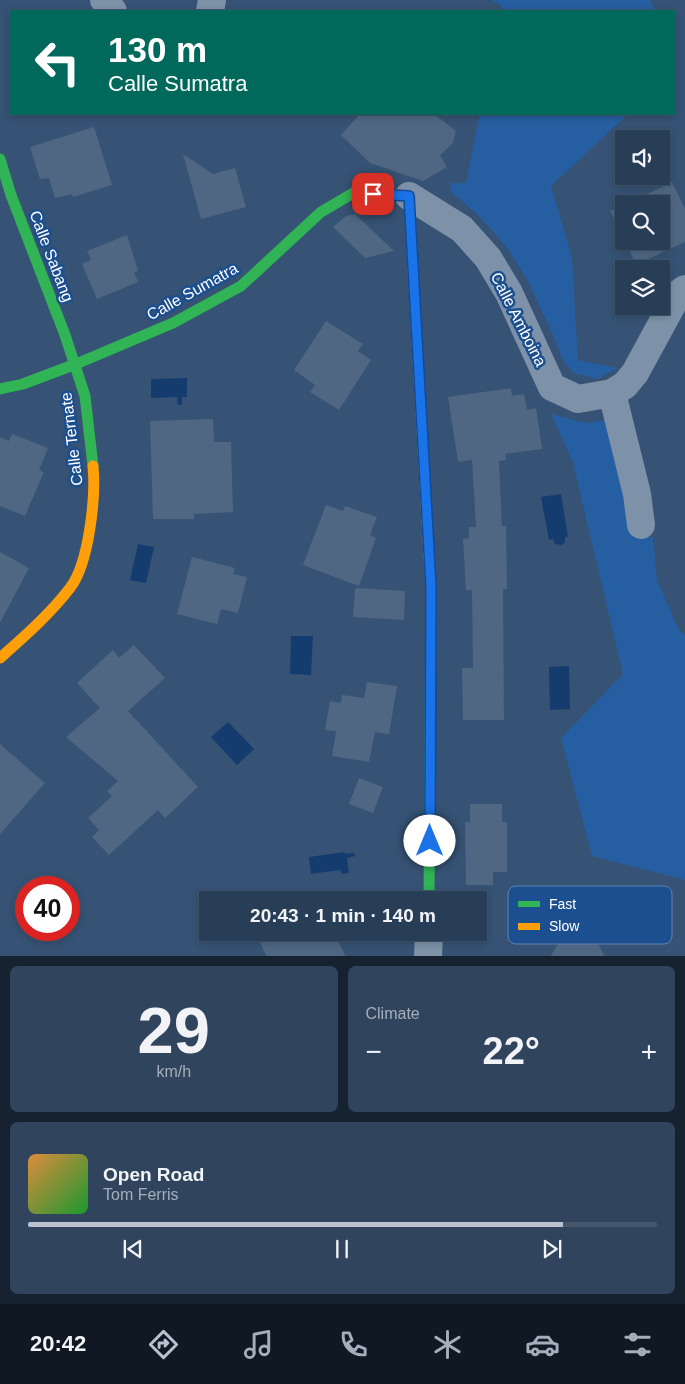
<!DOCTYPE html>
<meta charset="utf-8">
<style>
body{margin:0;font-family:Helvetica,sans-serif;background:#30455d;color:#f1f3f6;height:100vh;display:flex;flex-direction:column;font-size:19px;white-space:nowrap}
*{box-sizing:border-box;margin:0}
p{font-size:16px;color:#a5aeba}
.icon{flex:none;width:28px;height:28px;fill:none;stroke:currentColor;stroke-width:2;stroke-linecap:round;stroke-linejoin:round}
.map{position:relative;height:956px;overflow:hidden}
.sheet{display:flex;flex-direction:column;gap:10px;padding:10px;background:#162230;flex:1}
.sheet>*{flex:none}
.top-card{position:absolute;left:10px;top:10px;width:665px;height:105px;border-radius:0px;box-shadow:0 2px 8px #0003,0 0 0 1px #44576d;background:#00695c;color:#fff;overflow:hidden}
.buttons{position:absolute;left:615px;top:130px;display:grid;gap:10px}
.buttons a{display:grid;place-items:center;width:55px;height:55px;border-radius:0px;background:#283e57;box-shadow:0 2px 8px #0003,0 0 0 1px #44576d;font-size:25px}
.speed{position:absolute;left:15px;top:876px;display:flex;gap:10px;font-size:25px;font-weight:700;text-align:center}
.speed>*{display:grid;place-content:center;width:65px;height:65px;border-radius:50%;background:#283e57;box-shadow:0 2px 8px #0003,0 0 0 1px #44576d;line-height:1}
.speed .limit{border:8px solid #d22;background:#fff;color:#111}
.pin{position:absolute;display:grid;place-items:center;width:42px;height:42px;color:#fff;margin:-21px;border-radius:10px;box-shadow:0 2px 8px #0006}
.me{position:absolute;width:55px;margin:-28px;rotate:0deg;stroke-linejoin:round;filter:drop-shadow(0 0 4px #0008)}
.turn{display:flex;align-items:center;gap:18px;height:105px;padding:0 15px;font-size:22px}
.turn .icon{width:65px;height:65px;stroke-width:2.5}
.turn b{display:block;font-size:35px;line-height:42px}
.big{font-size:38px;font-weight:600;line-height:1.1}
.sheet .widget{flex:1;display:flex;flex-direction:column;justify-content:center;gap:8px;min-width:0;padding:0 18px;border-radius:8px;background:#30455d}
.sheet .dial{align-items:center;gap:0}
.dial b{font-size:65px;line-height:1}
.song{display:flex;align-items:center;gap:15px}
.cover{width:60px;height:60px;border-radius:8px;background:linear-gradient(135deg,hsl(30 70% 55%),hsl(130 70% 35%))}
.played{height:5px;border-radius:2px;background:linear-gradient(90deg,#b9c2ce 85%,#44576d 85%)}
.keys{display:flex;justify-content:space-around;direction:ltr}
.heat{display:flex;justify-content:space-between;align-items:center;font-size:28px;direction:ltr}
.sheet .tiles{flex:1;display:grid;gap:10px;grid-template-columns:1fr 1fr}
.widget:last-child{grid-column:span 2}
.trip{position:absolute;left:199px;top:891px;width:288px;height:50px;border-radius:0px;background:#283e57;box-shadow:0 2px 8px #0003,0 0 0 1px #44576d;font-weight:600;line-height:50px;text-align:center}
.tab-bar{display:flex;height:80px;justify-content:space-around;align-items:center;background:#101923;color:#a5aeba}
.tab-bar .icon{width:35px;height:35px}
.tab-bar .active{color:#b9c2ce}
.tab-bar b{font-size:22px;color:#f1f3f6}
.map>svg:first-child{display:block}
</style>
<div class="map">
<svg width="685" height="957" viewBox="0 0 685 957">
<rect width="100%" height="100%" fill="#365274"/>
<path fill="#265fa1" d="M491,0H650L655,11H501L502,6Z
M480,114H628L551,186L572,257L578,360L617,368L597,379L574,373L563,361L554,337L528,281L506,246L476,213L449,190L452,183H466Z
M551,414L585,423L606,420L638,537H653L657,580L679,630L685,635V880L592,856L561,738L623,674L573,463Z"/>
<path fill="#153c6e" d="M187,378V397H182V405H178L177,397L151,398V379Z
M561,494L568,537H565V542L562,545L555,544L553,539L549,540L541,497Z
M138,544L154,547L146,583L130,580Z
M291,636H313L311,675L290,674Z
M569,666L570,709L550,710L549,667Z
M228,722L254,749L237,765L211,737Z
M345,852V854L354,853L355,856L347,858L349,873L342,874L340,870L311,874L309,857Z"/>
<path fill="#506783" d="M360,114H434L456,131L453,143L440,155L447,167L423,181L370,163L341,135Z
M94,127L112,185L73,197L72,194L55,198L49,178L40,179L30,147Z
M183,154L213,174L235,168L246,207L201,219Z
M672,182L685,209V242L636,265L625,241H661V204H626Z
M624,205V239L610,211Z
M355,214L394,251L365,258L333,227L346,216Z
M127,235L138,271L134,272L138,282L97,299L82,264L91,260L87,251Z
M326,321L363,344L358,351L371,360L339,410L310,392L315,385L294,370Z
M511,388L512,396L524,394L527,410L536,408L542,449L505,454L506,460L499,461L502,526H506L507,589H503L504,720H463L462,668H473L472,590H466L463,539L469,538V527H476L472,460L458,462L448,397Z
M213,419L214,442H231L233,512L194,514V519H153L150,421Z
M12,434L48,448L39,470L44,472L25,516L0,506V437L9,441Z
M326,505L343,511L345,506L377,517L370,535L376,538L359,586L303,565Z
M0,552L29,568L0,623Z
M192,557L235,568L233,574L247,577L238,613L221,609L217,624L177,614Z
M355,588L405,591L404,620L353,617Z
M134,645L165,678L128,711L198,787L165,818L158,810L109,855L92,837L99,830L88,818L112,796L107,791L118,781L66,737L100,708L77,683L113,650L119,658Z
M367,682L397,686L389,734L375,732L369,762L332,756L336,731L325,730L330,701L341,703L342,695L364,698Z
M0,744L45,783L0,834Z
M359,778L383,787L373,813L349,804Z
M470,804H502V822H507V872H493V885H466L465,822H470Z
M627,907L635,930L598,944L605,957H550L559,943L555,933Z
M255,932H334L346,957H267Z"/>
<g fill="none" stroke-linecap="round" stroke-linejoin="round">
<path stroke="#7d92a8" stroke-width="28" d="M104,0L113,11
M210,11L212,0
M409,196L462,229L488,258L509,293L552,387L578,399L612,393L625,385L635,373L678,294L685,289
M612,393L637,494L641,525
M428,957L429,932"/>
<path stroke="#30b455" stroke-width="11" d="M0,159L11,195L65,335L85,396L93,466
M0,389L23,384L76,364L173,323L241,286L321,212L355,192L374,193
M429,900L431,586L429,557"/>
<path stroke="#ff9f0a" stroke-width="11" d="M374,193L409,196L429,557
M0,658C24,637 50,614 70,588C89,564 96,496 93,466"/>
</g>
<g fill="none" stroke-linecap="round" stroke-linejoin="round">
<defs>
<path id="route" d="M373,194L409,196L431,586L430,841"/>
</defs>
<use href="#route" stroke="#114b97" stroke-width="12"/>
<use href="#route" stroke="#1a73e8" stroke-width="9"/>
</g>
<g text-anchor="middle" stroke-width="5" stroke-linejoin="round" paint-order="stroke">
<g font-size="16" fill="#fff" stroke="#1b4f8f">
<text transform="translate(52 256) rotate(69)" y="6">Calle Sabang</text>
<text transform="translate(192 291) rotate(-29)" y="6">Calle Sumatra</text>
<text transform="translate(519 319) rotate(63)" y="6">Calle Amboina</text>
<text transform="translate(71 439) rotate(-97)" y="6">Calle Ternate</text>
</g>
</g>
<rect x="508" y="886" width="164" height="58" rx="8" fill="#1b4f8f" stroke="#5f84b1" stroke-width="1"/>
<rect x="518" y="901" width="22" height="6" fill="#30b455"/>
<rect x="518" y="923" width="22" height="7" fill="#ff9f0a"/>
<g font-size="14" fill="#fff">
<text x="549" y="909">Fast</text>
<text x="549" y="931">Slow</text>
</g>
</svg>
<div class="buttons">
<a><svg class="icon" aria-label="sound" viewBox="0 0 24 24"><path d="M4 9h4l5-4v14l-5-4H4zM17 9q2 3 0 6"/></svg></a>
<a><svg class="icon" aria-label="search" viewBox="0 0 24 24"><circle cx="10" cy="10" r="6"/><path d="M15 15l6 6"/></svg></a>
<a><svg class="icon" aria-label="layers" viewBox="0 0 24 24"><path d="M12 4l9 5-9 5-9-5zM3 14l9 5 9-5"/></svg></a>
</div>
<div class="speed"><div class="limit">40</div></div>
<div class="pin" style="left:373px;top:194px;background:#d93025"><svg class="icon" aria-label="arrive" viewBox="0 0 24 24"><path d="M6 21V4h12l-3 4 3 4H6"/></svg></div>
<svg class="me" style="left:430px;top:841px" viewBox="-20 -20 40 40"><circle r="19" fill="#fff"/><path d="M0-13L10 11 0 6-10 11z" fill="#1a73e8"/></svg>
<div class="trip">20:43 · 1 min · 140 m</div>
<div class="top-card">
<div class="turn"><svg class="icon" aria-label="left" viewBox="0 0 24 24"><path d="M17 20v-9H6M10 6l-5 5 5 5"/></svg><div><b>130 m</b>Calle Sumatra</div></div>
</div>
</div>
<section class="sheet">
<div class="tiles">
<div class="widget dial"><b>29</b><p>km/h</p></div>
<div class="widget"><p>Climate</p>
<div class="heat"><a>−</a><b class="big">22°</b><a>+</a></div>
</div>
<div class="widget">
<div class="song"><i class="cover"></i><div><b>Open Road</b><p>Tom Ferris</p></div></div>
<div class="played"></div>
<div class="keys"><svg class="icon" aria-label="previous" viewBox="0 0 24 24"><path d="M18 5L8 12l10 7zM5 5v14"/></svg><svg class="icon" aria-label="pause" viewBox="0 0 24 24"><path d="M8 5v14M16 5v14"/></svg><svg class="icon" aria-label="next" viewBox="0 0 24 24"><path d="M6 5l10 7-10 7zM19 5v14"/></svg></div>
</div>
</div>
</section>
<nav class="tab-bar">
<b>20:42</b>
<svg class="icon active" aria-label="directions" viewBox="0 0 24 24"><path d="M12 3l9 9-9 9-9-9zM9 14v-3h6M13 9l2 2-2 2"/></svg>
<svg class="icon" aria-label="music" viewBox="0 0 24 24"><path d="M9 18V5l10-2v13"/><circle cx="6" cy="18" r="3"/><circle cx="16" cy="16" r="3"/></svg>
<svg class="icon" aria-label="phone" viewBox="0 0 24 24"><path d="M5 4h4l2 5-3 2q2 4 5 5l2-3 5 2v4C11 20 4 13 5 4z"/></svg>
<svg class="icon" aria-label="climate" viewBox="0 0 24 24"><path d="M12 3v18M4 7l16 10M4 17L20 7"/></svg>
<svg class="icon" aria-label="car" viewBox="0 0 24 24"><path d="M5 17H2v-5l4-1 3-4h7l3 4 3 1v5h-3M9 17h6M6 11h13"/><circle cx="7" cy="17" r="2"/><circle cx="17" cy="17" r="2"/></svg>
<svg class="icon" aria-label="filters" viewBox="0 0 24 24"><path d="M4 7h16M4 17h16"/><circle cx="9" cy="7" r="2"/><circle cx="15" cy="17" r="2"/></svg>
</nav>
